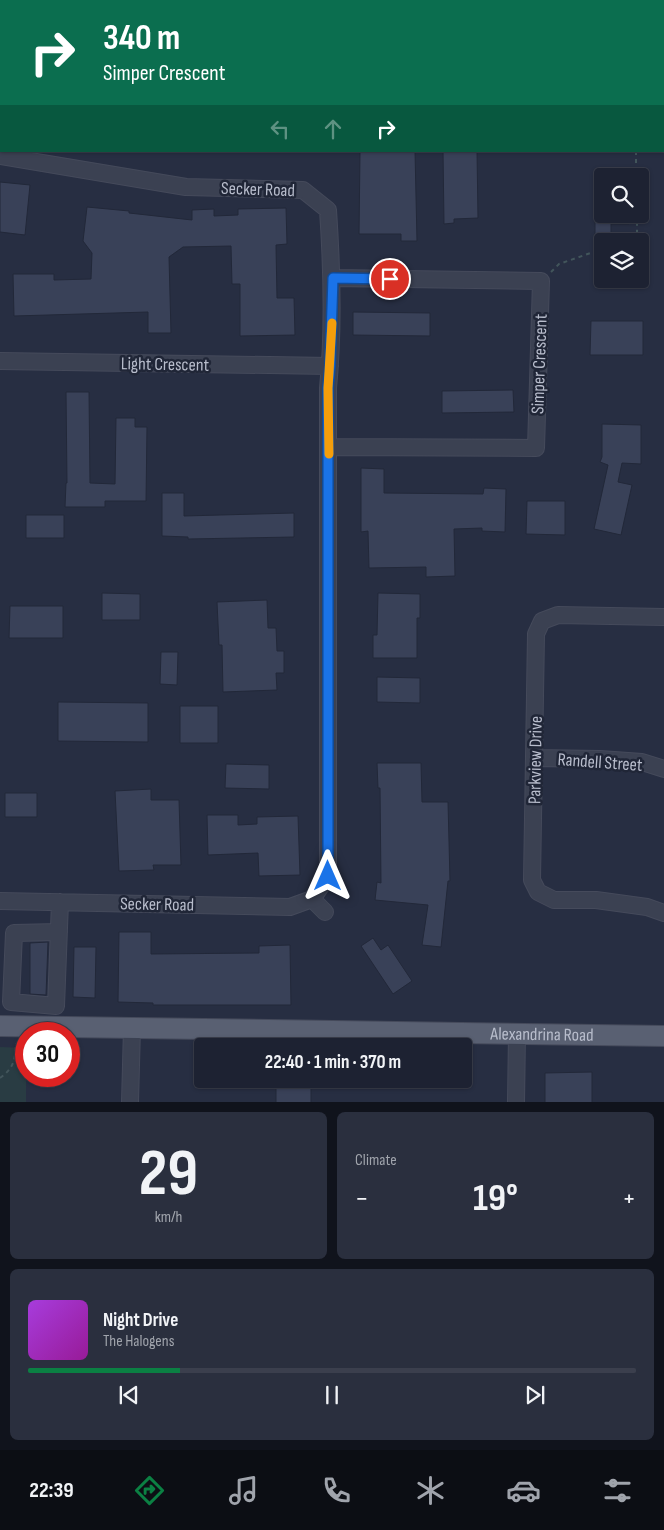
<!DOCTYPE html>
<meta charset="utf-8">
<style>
body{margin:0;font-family:"Sofia Sans Condensed",sans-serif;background:#2a2f3e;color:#f1f3f6;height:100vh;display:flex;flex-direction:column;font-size:19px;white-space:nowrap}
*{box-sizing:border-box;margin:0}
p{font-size:16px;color:#a0a4ac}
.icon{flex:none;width:28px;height:28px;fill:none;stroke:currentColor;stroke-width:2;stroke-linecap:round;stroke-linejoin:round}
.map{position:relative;height:1102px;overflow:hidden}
.drawer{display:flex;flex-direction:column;gap:10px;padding:10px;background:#10131c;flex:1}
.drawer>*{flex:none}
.guide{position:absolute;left:0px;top:0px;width:665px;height:152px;box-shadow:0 1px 4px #0004,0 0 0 1px #3b3f4d;background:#0b6e4f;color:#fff;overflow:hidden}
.fabs{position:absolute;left:594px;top:168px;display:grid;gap:10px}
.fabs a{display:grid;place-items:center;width:55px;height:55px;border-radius:5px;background:#1d2232;box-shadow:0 1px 4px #0004,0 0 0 1px #3b3f4d;font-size:25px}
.speed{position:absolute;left:15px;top:1022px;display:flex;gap:10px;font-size:25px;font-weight:700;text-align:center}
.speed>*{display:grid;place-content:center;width:65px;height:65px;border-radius:50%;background:#1d2232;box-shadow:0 1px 4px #0004,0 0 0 1px #3b3f4d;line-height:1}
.speed .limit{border:8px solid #d22;background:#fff;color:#111}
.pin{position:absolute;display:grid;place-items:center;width:42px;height:42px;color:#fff;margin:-21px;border:2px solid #fff;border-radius:50%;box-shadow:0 1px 5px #0007}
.me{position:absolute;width:55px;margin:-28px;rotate:0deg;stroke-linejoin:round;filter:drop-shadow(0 0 4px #0008)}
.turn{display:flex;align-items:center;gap:18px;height:105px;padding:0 20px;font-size:22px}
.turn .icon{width:65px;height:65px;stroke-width:2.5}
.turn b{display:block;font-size:35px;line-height:42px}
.lanes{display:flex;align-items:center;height:48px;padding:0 20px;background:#0003;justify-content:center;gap:25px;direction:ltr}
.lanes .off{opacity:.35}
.big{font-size:38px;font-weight:700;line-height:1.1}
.drawer .tile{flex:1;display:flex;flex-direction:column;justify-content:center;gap:8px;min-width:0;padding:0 18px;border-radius:8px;background:#2a2f3e}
.drawer .dial{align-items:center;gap:0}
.dial b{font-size:65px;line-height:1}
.song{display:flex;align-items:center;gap:15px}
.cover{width:60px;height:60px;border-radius:8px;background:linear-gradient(135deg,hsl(280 70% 55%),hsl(300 70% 35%))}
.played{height:5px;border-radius:2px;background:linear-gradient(90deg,#0b8043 25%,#3b3f4d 25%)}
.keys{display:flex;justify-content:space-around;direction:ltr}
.heat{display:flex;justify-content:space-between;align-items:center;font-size:28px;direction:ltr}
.drawer .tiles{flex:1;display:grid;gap:10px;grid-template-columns:1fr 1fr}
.tile:last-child{grid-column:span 2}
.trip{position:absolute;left:194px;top:1038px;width:278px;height:50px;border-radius:5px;background:#1d2232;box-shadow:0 1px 4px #0004,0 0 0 1px #3b3f4d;font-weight:700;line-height:50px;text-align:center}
.tab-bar{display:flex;height:80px;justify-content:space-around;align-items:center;background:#0c0e14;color:#a0a4ac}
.tab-bar .icon{width:35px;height:35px}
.tab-bar .active{color:#0b8043}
.tab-bar b{font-size:22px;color:#f1f3f6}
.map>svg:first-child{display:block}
</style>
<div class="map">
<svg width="664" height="1103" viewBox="0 0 664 1103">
<rect width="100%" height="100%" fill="#272e42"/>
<path fill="#293c43" d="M342,0H628L342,1Z
M0,1047L26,1048V1102H0Z"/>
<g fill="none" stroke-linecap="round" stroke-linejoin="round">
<path stroke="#192341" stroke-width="4" d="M36,0L41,1
M482,1L484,0"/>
</g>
<path fill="#394158" stroke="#222839" d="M399,151H415L417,241H401V234H359L360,152Z
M443,151H477L478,218L454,219V223L444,224Z
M0,182L30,185L25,235L0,232Z
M87,207L129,211V213L192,220V210L214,209V216L238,215V209L286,208L287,244L276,245L277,298H294L295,335L240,336V284H232L231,246L183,247L169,257L171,333H148V312L14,316L13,274H54V280L91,279L92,253L83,241Z
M595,214H629V224H611V235H595Z
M353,312L430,313V336L353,335Z
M591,321H643V355H590Z
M513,390L514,412L442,413V391Z
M66,392H89L90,483L115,484L116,418H135V427H147L146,501H105V507H65L66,483H67Z
M602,424L641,425V464L622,463L618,482L632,485L621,535L594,529L608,465L600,462L602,457Z
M361,468L384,469V493L483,494L484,488L506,489L505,532L482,531V528L454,529L455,576L426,577V567L369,568L368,531L361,532Z
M162,493H184V516L294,513V537L188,539V537L162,536Z
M527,501H565V535L526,534Z
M26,515H64V538H26Z
M102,593L140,594V620H102Z
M378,593L420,594V618H417V658H373V635H377Z
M267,600L268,628H276L277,651H284V673H276L277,690L223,692L222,645H219L217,602Z
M10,606H63V638H9Z
M161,652H178L177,685L160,684Z
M377,677L420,678V703L377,702Z
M58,702L148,703V742L58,741Z
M180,706H218V743H180Z
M377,763H421L422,802H448L450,881H448L441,947L422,945L428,905L375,900L377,882L381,883L380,788H378Z
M226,764L269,765V789L225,788Z
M151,789V800H179L181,865H153L154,870L119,871L115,791Z
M5,793H37V817H5Z
M207,815H238V825L257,824V817L298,816L300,875L259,876L258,853L208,855Z
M119,932H151V954L259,953V946L290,945L291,1005H153V1003L118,1002Z
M373,938L381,950L388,945L412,981L393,994L361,946Z
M48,942L46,995L30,994V943Z
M74,947H96L95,998L73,997Z
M592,1072V1103H545V1073Z
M311,1087V1103H276V1088Z"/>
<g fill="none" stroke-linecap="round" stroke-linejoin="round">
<defs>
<path id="minor" d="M0,156L186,187L303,190L328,210C332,269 334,328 328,388V876L312,899L290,907L0,901
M0,361L330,366
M329,447L536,448L541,281L333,278
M664,617L558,615L542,621L536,634L532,880L538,892L554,900H596L647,907L664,913
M535,758L600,759L642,762L664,769
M312,899L325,912
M59,932L14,933L11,1002L56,1006L60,902
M130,1103L132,1027
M516,1103L517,1033"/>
<g id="major">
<path id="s1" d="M0,1026L664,1036"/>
</g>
</defs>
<use href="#minor" stroke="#454a5b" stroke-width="18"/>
<use href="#major" stroke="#454a5b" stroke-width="22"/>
<path stroke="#42555b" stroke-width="2" stroke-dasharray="4 4" stroke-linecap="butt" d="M190,0L209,1
M179,1L180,0
M357,1L358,0
M0,22H1
M636,151V176
M625,241L637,237V214
M551,272L559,264L602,249
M0,1078C14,1068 15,1060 16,1043"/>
<use href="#minor" stroke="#3b4152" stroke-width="16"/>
<use href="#major" stroke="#596072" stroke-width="20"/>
</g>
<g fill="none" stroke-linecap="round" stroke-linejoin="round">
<defs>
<path id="route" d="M328,876V388L330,366L333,278L390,279"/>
</defs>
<use href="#route" stroke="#114b97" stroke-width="12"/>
<use href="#route" stroke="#1a73e8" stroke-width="9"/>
<path stroke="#f59e0b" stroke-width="9" d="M329,454L328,388L332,323"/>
</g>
<g text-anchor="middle" stroke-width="5" stroke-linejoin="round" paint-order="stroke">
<g font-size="18" fill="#b8bdcc" stroke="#202637">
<text transform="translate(258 189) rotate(2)" y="6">Secker Road</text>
<text transform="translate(165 364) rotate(1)" y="6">Light Crescent</text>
<text transform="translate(539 364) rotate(-88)" y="6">Simper Crescent</text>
<text transform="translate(535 760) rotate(-89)" y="6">Parkview Drive</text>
<text transform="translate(600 762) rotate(4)" y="6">Randell Street</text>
<text transform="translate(157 904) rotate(1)" y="6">Secker Road</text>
<text dy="6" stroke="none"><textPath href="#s1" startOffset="542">Alexandrina Road</textPath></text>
</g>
</g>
</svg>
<div class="fabs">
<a><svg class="icon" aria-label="search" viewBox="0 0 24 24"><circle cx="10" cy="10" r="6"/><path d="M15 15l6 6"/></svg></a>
<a><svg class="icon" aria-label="layers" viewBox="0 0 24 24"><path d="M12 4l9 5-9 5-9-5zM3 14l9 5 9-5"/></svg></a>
</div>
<div class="speed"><div class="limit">30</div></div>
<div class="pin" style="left:390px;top:279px;background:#d93025"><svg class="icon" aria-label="arrive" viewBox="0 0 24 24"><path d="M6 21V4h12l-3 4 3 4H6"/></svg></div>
<svg class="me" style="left:328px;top:876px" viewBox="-20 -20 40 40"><path d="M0-17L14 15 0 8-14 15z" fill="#1a73e8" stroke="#fff" stroke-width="4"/></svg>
<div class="trip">22:40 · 1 min · 370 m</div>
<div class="guide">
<div class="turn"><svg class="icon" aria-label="right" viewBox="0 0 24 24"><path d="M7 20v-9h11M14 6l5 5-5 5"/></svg><div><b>340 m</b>Simper Crescent</div></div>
<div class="lanes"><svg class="icon off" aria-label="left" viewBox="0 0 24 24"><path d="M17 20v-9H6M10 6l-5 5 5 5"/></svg><svg class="icon off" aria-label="ahead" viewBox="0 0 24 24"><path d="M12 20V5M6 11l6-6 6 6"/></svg><svg class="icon" aria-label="right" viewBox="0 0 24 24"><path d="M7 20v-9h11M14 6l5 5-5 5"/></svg></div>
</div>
</div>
<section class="drawer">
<div class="tiles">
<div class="tile dial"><b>29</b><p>km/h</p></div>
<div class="tile"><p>Climate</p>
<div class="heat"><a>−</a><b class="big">19°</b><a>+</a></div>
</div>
<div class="tile">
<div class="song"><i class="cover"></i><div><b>Night Drive</b><p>The Halogens</p></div></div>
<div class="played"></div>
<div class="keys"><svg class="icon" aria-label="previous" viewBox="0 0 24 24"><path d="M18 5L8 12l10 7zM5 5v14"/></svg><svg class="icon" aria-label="pause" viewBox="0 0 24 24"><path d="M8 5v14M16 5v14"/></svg><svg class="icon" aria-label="next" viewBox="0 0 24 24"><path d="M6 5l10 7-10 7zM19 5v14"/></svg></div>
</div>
</div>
</section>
<nav class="tab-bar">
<b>22:39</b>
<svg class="icon active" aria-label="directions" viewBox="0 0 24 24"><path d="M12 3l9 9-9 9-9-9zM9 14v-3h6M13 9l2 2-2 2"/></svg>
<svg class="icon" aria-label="music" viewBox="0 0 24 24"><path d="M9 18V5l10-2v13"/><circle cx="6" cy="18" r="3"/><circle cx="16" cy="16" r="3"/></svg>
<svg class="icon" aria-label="phone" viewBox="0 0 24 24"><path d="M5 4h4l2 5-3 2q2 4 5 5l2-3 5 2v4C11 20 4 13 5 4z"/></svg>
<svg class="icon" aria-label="climate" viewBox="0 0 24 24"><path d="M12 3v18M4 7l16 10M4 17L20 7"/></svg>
<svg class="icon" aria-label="car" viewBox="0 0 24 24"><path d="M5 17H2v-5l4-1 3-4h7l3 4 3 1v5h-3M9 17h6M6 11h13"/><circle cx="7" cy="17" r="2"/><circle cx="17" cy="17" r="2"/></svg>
<svg class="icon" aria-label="filters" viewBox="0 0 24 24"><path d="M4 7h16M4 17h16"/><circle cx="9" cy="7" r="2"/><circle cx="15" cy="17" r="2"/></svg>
</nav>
